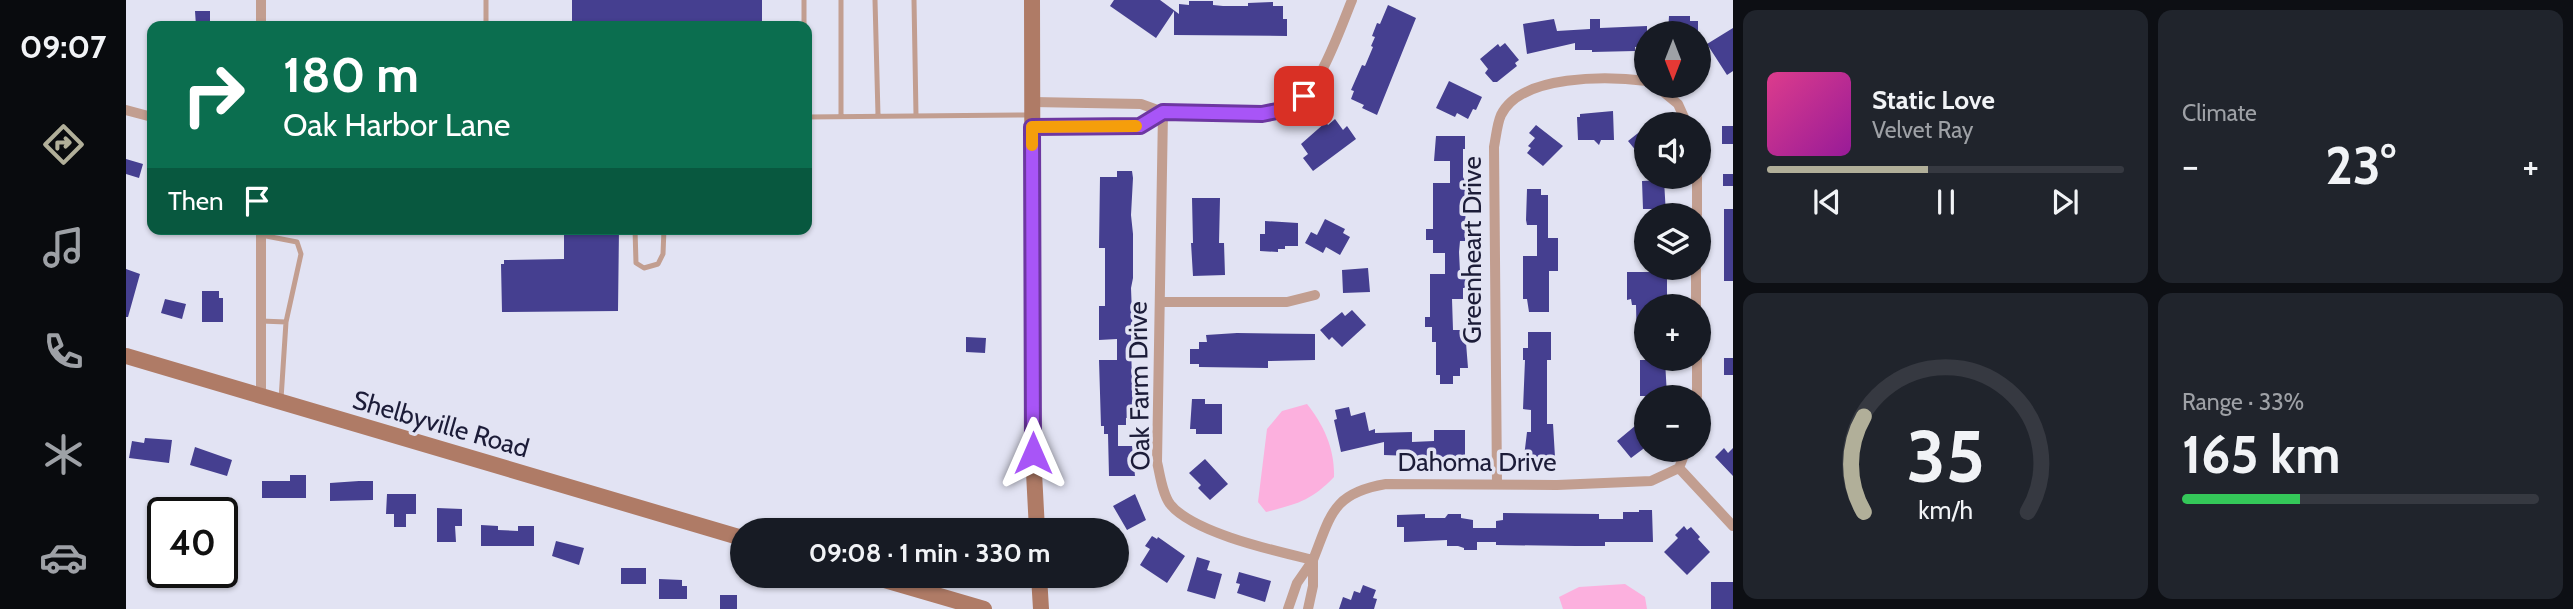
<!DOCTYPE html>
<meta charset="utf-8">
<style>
body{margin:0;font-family:Cabin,sans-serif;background:#20242c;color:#f1f3f6;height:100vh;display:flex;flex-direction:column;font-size:26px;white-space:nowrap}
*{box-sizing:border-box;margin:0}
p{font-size:23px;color:#9ea1a6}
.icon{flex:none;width:38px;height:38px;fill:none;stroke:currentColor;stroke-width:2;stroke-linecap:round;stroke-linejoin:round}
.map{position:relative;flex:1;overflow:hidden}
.panel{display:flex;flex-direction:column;gap:10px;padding:10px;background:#0d0f14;width:840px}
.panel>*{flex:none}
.banner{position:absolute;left:21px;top:21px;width:665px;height:214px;border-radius:14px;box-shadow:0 2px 5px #0004;background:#0b6e4f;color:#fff;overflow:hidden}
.needle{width:46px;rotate:180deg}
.tools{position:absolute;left:1508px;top:21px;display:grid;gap:14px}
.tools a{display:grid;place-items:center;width:77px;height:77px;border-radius:50%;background:#171b24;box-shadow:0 2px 5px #0004;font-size:35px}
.speed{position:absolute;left:21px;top:497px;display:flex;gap:14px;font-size:35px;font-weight:700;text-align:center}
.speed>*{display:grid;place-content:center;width:91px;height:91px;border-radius:50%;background:#171b24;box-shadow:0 2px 5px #0004;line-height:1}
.speed .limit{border:4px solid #111;border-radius:10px;background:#fff;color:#111}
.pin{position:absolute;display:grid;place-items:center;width:60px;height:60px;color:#fff;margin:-30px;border-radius:14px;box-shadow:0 4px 10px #0006}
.me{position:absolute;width:77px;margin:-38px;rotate:0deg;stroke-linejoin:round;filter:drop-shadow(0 0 5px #0008)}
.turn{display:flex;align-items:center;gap:24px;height:147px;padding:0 21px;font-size:32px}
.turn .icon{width:91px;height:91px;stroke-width:2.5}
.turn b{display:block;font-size:49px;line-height:60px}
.then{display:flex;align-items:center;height:66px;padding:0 21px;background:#0003;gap:14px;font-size:26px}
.big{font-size:52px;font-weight:700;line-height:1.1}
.panel .card{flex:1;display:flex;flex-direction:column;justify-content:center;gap:10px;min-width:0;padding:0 24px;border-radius:14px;background:#20242c}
.panel .dial{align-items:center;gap:0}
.dial svg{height:182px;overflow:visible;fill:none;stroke:#363941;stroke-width:7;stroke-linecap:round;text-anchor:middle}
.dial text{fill:#f1f3f6;stroke:none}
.song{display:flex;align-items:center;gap:21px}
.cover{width:84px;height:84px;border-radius:10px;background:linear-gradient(135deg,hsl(330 70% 55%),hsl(300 70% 35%))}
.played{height:7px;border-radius:4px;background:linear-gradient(90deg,#b1af99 45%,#363941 45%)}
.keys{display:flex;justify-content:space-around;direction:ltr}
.heat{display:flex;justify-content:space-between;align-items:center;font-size:38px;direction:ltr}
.charge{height:10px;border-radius:5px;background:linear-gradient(90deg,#34c759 33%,#363941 0)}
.panel .tiles{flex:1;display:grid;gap:10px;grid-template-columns:repeat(2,1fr)}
.trip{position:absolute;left:604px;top:518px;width:399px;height:70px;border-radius:35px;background:#171b24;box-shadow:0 2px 5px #0004;font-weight:700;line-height:70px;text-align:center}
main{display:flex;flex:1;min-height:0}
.tabs{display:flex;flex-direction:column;width:126px;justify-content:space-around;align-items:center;background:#090b0e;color:#9ea1a6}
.tabs .icon{width:49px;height:49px}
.tabs .selected{color:#b1af99}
.tabs b{font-size:32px;color:#f1f3f6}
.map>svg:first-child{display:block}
</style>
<main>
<nav class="tabs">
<b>09:07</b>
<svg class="icon selected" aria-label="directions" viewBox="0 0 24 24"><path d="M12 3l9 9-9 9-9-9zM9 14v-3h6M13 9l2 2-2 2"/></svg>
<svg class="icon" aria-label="music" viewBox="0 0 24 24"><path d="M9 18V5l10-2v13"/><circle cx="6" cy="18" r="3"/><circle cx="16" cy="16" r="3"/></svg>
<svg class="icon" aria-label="phone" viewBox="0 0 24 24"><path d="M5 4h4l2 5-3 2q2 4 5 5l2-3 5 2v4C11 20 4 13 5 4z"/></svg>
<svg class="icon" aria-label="climate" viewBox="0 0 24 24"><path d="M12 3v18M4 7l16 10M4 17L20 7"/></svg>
<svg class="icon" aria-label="car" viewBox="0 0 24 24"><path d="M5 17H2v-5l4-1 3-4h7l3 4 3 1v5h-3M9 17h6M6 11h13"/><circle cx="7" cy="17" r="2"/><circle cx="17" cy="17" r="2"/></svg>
</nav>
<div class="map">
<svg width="1607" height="609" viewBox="0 0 1607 609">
<rect width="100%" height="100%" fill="#e2e3f3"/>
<path fill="#fcb0de" d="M1181,404C1198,425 1209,450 1208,477C1185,501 1171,504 1140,512L1132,502L1141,429L1156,411Z
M1499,584L1519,597L1521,609H1437L1433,597L1453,587Z"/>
<path fill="#453f90" d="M446,0H636V26H446Z
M988,0H1034L1053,14V4L1063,5V1H1087V5L1097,6H1122V3L1147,2V6H1157V19H1161V36L1048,35V11L1030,38L984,6Z
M1262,5L1290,18L1251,115L1236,108L1238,105L1225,99L1228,91L1225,90L1236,65L1239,66L1247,47L1245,46L1249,37L1246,36L1251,23L1254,24Z
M69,11H84V26H70Z
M1543,16H1564V21H1572V33H1542Z
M1428,19L1431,31L1464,29V19H1474V28L1521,26V46L1509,47V51L1466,52V50H1449V43L1401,54L1397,24Z
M1607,28V71L1601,75L1581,44Z
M1379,43L1393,60L1389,63L1391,66L1371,82H1367L1359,73L1362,69L1354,59L1372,44L1374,47Z
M1323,81L1356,97L1350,110L1347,109L1342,119L1331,113L1329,117L1310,108Z
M1487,111L1488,140H1475L1473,145L1468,140H1452L1451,117H1454V114Z
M1209,119L1217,130L1221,126L1230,139L1187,171L1177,158L1182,154L1175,144L1200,122L1202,125Z
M1410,125L1437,146L1417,166L1401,153L1405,148L1402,146L1409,138L1403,133Z
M1521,126V164L1502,141Z
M1596,126H1607V144H1596Z
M1310,136H1339V149H1337V177L1340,183L1339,241H1334L1333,252L1334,272H1340V288H1337V299H1326L1327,330H1339L1342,368H1334V376H1327V384H1314V375H1310V342H1306V327H1299V317H1304V274H1319V253H1307V240H1300V229H1307V183H1324V161H1308Z
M0,159L17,164L13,178L0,174Z
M991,171H1006L1007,178L1005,215L1007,234V278L1005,288L1007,340L1005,344L1007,418H1000V425H992V446H1006L1009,476H983L982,434H978V426H975L973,360H991V339L973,340V306H979V248H973L974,177H991Z
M1597,174H1607V186H1597Z
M1538,180L1540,215H1527V209H1517L1516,181Z
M1401,189H1415V195H1422V238H1432V271H1423V312H1403L1401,299H1397V256H1411V225H1401L1400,220Z
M1066,198H1094L1093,243H1098L1099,275L1067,276L1065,243H1067Z
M1598,209H1607V281H1598Z
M1199,219L1219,229L1217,233L1224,237L1214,255L1200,247L1197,253L1179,243L1185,232L1191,235Z
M1139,221L1172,223V246H1159V249H1152V252L1134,251V234H1139Z
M438,229H493L492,311L376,312L375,264H378V260L438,259Z
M1242,268L1244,292L1217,293L1216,270Z
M0,269L14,274L2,317H0Z
M1501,272H1541V305H1521V348H1511L1510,305H1506L1505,299L1501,300Z
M76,291H93V298H97V322H76Z
M39,299L60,304L56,319L35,313Z
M1226,310L1240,325L1216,347L1206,337L1203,340L1194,330L1216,312L1219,316Z
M1402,332H1425V360H1421V424H1427L1429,457H1398L1401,432H1405V410L1397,409L1399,360H1397V348H1402Z
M1111,333L1189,334V360L1142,361V368L1073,367V364H1064V349H1073V342H1081L1080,335Z
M840,337L860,338L859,353L840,352Z
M1598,358H1607V375H1598Z
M1514,360H1539L1541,396H1514Z
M1066,399H1079V404H1096V434H1070V429H1064Z
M1223,407L1225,416L1239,412L1243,431L1249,429V433L1286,432V442L1308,441V430H1339V458L1258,455V442L1215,452L1208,420L1211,419L1209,410Z
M1521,416V446L1505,458L1491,441Z
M19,438L46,440L43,463L3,458L6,441L18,443Z
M69,447L106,460L101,476L64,465Z
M1598,448L1602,453L1607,448V476L1589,457Z
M1079,459L1102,484L1084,500L1072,488L1075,485L1063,473Z
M164,475H180V498H136V481H164Z
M233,481H247V500L204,501V483Z
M261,494H290V514H280V527H268V514H260Z
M1009,494L1020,520L1001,530L987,506Z
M311,508L336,509V526H329L330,542H311Z
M1513,510H1526L1527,542H1479V546H1450L1370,545V542H1351V550H1338V548L1332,546H1321V540L1278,542V527H1271V515L1299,514V518H1319L1322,514H1335V518L1347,520V528H1370V521L1377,520V513L1473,514V519H1497V512H1513Z
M355,525L372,526V530L392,531V526H408V546H355Z
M1558,526L1561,530L1565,527L1574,537L1572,539L1584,552L1561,575L1538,552L1552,538L1549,535Z
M1026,536L1031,539L1032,537L1059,556L1041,583L1014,565L1024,549L1019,546Z
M430,541L458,548L453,565L426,556Z
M1071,557L1084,561L1081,570L1096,574L1089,599L1061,591Z
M495,568H520V584H495Z
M1113,572L1145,581L1139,602L1111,593L1114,584L1110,583Z
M533,579L556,580V586H561V599H533Z
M1585,582H1607V609H1585Z
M1237,585L1250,590L1247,598L1251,599L1248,609H1213L1217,597L1225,600L1228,591L1234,593Z
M594,595H611V609H594Z"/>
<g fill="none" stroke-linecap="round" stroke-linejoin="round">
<path stroke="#c29e90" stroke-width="5" d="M360,0V26
M678,0V26
M715,0V116
M749,0L752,115
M788,0L790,115
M681,117L903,115
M509,229L510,263L518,268L532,264L537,254L538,229
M135,235L171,242L175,254L160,322L155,399
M135,321L160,322"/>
<path stroke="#c29e90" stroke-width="10" d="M1226,0C1214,29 1193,92 1166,108C1147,120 1063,113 1037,112L1031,462C1034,474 1036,493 1044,504C1067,533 1150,551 1187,560C1205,515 1206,493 1260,484L1431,485L1525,481L1553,468
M135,26V0
M1530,86L1552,104L1561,124
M907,102L1015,104L1037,112L1014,126L907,127
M0,110L26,117
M1571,215V177
M135,229V396
M1034,302H1161L1189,295
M1570,306V268
M1571,359V397
M1553,468L1607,526
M1553,468L1560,450
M1371,484L1368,147C1370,137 1371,124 1375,115C1395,74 1482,76 1521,81
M1162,609L1171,583L1187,560V586L1182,609"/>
<path stroke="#af7b66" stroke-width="16" d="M906,0L907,453L911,530
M0,356L616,538
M745,576L858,609
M913,576L915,609"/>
</g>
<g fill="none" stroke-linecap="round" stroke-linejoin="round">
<defs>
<path id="route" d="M907,453L906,127L1014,126L1037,112L1136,114L1166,108L1178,96"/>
</defs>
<use href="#route" stroke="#6d37a1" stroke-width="18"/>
<use href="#route" stroke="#a855f7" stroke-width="12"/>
<path stroke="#f59e0b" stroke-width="12" d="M906,145V127L1010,126"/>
</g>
<g text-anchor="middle" stroke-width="7" stroke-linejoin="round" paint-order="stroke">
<g font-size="26" fill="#1c1c38" stroke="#e2e3f3">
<text transform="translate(1346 250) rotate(-90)" y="9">Greenheart Drive</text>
<text transform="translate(1013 386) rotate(-91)" y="9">Oak Farm Drive</text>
<text transform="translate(315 424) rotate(16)" y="9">Shelbyville Road</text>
<text x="1351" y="471">Dahoma Drive</text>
</g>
</g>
</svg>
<div class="tools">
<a><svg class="needle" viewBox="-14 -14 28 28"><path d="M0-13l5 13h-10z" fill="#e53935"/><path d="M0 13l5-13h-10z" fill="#9ea1a6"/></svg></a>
<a><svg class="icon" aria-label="sound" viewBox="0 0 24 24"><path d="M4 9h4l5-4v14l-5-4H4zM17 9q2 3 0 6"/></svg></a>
<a><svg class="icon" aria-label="layers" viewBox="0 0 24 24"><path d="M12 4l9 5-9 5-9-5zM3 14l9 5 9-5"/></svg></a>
<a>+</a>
<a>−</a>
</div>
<div class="speed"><div class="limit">40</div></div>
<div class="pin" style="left:1178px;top:96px;background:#d93025"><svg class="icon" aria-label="arrive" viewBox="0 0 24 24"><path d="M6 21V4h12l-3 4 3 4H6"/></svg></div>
<svg class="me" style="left:907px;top:453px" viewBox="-20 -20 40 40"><path d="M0-17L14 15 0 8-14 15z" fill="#a855f7" stroke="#fff" stroke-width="4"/></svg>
<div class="trip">09:08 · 1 min · 330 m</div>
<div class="banner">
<div class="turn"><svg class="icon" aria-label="right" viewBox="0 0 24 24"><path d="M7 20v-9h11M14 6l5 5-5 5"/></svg><div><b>180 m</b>Oak Harbor Lane</div></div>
<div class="then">Then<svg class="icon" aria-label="arrive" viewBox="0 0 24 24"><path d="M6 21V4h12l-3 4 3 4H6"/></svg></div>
</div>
</div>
<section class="panel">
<div class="tiles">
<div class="card">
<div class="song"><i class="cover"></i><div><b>Static Love</b><p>Velvet Ray</p></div></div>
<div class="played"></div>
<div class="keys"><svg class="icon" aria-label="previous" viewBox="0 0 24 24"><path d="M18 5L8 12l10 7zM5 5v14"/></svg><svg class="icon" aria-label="pause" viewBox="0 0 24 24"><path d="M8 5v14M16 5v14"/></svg><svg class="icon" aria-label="next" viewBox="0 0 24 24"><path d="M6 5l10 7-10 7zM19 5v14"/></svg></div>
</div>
<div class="card"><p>Climate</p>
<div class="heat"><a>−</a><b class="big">23°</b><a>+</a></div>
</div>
<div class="card dial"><svg viewBox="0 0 100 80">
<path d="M14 69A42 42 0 1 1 86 69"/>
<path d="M14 69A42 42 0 0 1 14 27" stroke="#b1af99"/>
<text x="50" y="56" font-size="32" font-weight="700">35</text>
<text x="50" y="72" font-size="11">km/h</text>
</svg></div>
<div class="card"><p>Range · 33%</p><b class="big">165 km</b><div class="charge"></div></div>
</div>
</section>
</main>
